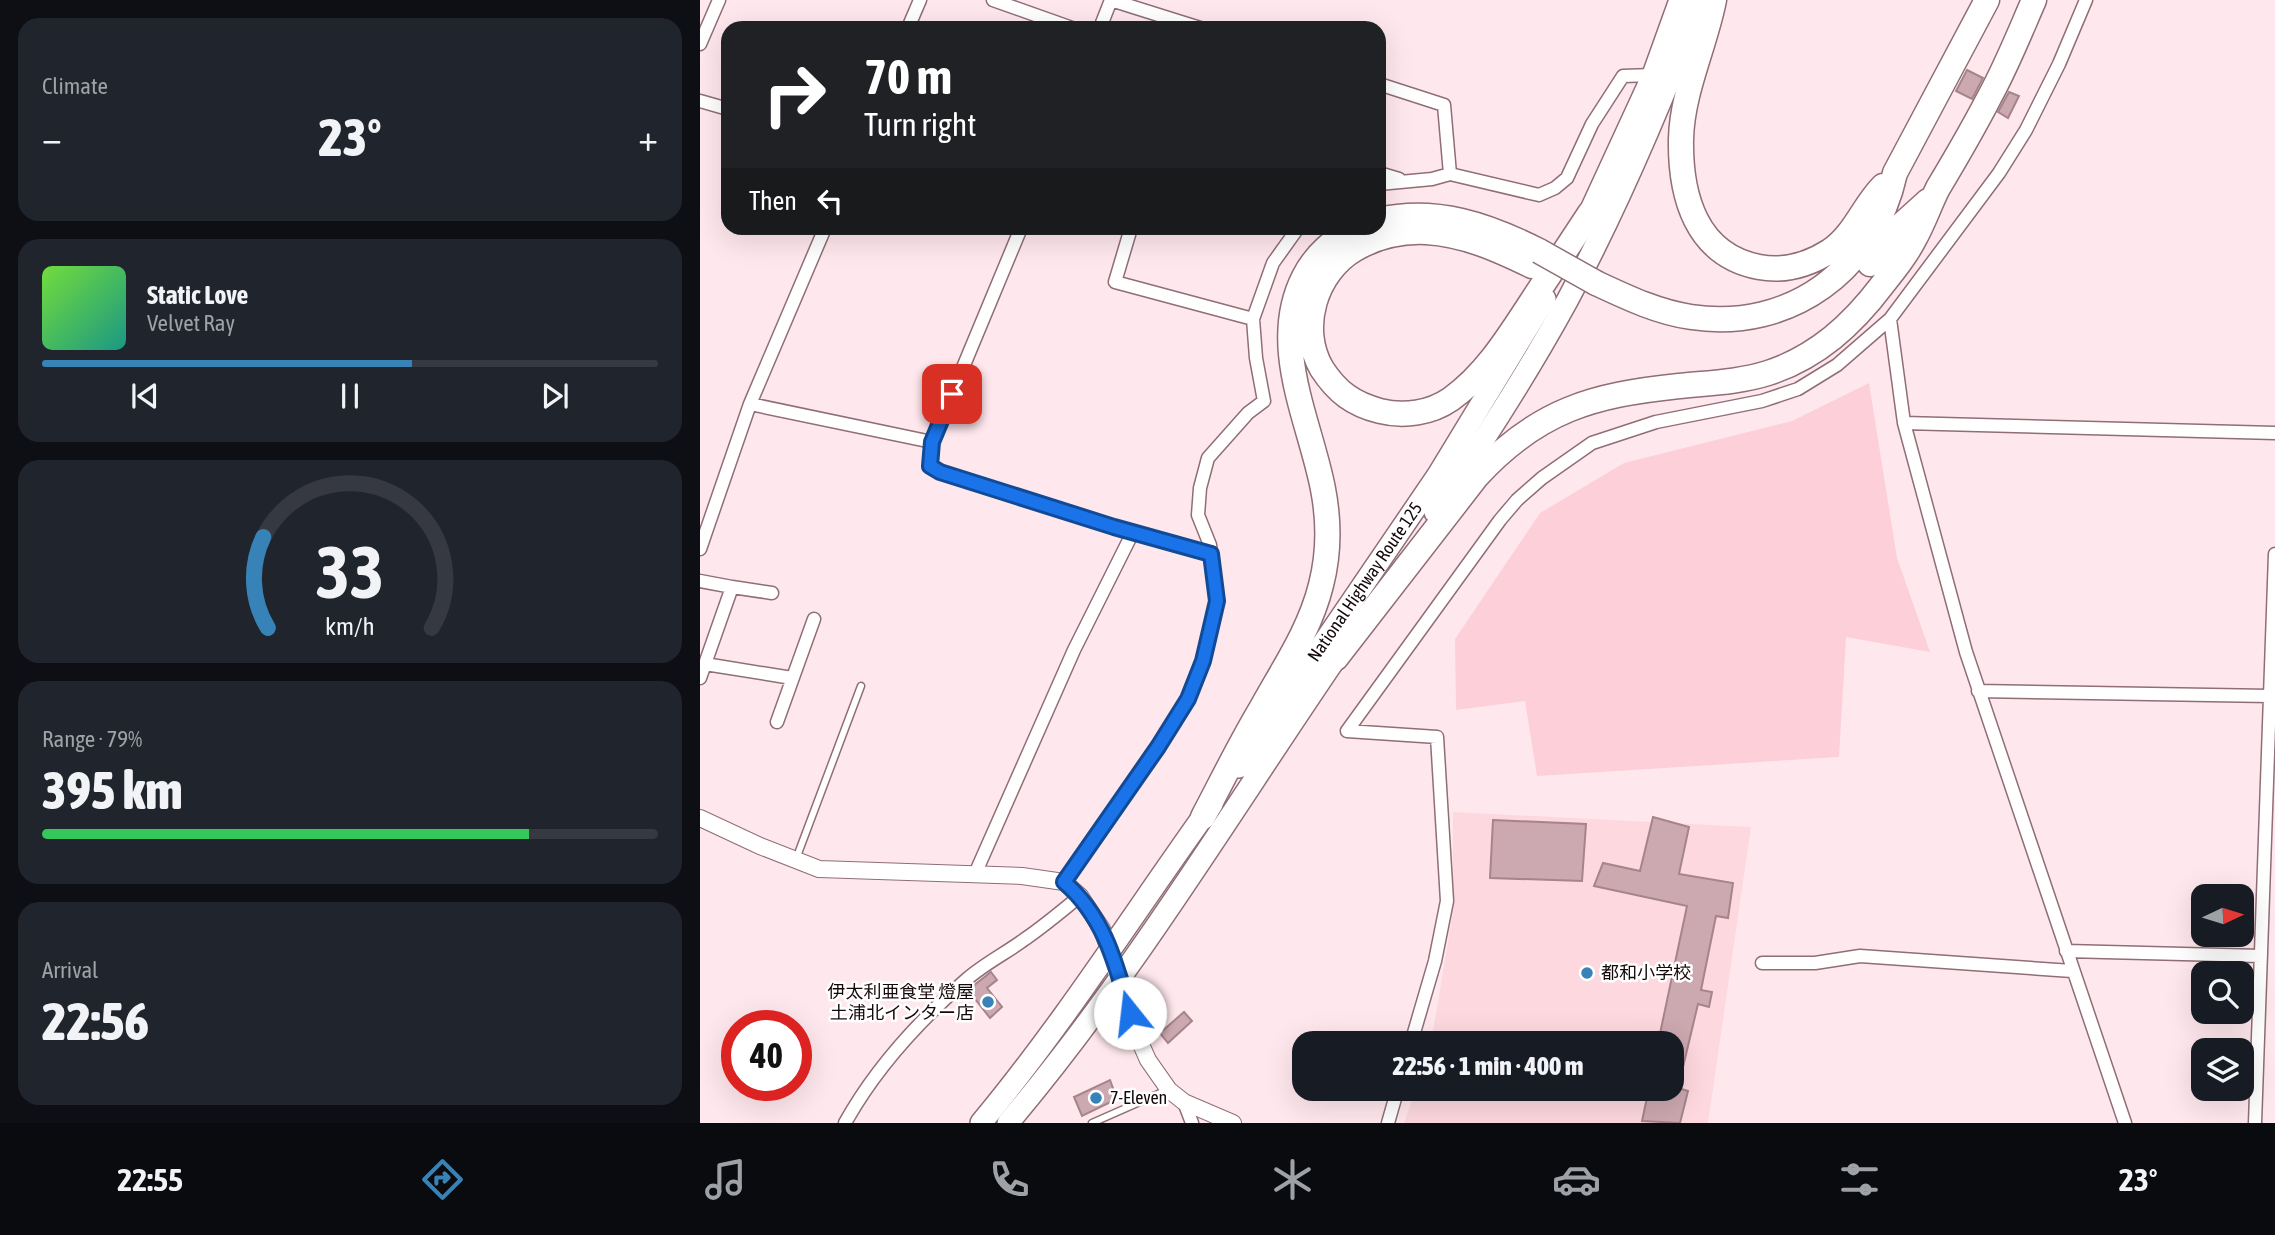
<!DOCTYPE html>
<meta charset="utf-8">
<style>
body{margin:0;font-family:"Asap Condensed","Noto Sans JP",sans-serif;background:#20242c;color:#f1f3f6;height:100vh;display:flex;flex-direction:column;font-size:26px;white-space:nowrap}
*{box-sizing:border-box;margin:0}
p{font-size:23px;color:#9ea1a6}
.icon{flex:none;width:38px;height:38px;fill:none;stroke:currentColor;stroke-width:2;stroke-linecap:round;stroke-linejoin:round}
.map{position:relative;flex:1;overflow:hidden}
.details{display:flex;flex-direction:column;gap:18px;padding:18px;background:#0d0f14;width:700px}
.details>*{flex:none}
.banner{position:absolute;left:21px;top:21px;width:665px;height:214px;border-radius:21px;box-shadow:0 7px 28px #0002;background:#202124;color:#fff;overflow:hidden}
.needle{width:46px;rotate:86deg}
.controls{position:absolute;left:1491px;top:884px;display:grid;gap:14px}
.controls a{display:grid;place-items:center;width:63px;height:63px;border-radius:14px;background:#171b24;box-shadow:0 7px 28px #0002;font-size:35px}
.speed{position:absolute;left:21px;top:1010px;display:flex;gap:14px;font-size:35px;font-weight:700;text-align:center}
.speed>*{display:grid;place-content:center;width:91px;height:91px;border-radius:50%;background:#171b24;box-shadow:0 7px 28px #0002;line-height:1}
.speed .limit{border:10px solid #d22;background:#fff;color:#111}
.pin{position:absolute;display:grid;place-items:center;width:60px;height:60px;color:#fff;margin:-30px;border-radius:14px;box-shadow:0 4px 10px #0006}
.me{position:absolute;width:77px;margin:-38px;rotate:344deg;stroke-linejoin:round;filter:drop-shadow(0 0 5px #0008)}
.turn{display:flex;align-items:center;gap:24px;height:147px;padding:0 28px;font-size:32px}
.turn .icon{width:91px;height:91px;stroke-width:2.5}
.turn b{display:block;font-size:49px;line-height:60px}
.then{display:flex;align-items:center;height:66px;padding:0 28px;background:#0003;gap:14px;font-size:26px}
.big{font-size:52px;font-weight:800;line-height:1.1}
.details .card{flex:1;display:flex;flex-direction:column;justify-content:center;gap:10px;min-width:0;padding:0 24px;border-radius:21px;background:#20242c}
.details .dial{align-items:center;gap:0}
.dial svg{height:182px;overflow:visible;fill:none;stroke:#363941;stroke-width:7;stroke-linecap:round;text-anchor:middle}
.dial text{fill:#f1f3f6;stroke:none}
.song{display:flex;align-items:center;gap:21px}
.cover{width:84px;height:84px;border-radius:10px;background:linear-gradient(135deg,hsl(100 70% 55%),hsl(170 70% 35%))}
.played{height:7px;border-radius:4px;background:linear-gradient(90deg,#3782b6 60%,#363941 60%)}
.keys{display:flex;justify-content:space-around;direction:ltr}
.heat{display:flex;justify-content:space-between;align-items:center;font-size:38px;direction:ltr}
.charge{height:10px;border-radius:5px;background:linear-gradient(90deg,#34c759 79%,#363941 0)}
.trip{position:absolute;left:592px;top:1031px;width:392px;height:70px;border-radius:21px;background:#171b24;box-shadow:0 7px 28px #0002;font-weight:800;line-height:70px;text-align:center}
.dock{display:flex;height:112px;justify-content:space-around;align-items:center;background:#090b0e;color:#9ea1a6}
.dock .icon{width:49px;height:49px}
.dock .selected{color:#3782b6}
.dock b{font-size:32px;color:#f1f3f6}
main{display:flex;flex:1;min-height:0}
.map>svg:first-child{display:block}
</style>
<main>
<section class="details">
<div class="card"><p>Climate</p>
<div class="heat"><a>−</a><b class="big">23°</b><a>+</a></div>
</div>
<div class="card">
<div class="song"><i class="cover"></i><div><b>Static Love</b><p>Velvet Ray</p></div></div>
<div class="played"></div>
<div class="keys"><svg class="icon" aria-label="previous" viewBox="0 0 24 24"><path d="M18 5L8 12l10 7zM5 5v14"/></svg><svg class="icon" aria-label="pause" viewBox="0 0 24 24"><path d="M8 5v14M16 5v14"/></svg><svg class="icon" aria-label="next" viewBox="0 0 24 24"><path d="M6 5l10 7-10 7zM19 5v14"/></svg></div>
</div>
<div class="card dial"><svg viewBox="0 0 100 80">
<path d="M14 69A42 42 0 1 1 86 69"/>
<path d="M14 69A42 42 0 0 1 12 29" stroke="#3782b6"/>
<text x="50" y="56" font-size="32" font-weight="700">33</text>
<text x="50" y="72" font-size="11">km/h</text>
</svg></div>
<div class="card"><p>Range · 79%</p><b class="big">395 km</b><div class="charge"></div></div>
<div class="card"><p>Arrival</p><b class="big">22:56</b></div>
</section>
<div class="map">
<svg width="1575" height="1123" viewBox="0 0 1575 1123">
<rect width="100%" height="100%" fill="#ffe8ed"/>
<path fill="#fdd8df" d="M753,812L1051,827L1008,1123H704L716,1089L971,1088V1043H731L753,911Z"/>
<path fill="#fdcfd8" d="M1169,383L1197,558L1230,652L1146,637L1139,757L837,776L825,701L756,710L755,639L840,513L924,463L1092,421Z"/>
<path fill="#cca8b0" stroke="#a5848b" stroke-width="2" d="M1267,70L1283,78L1272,99L1256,91Z
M1309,92L1319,96L1308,118L1298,112Z
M953,817L989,827L979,874L1033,883L1028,918L1016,916L1001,990L1012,992L1009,1007L998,1004L978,1088L988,1091L980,1123L942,1121L949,1088H971V1043H958L987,906L894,886L903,863L940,871Z
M793,820L886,824L882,881L790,878Z
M291,972L297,980L287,988L302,1007L290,1018L268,990Z
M484,1012L492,1021L468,1043L460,1033Z
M410,1080L417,1099L382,1116L374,1097Z"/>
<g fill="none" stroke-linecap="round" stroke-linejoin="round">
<defs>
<path id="service" d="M96,859L161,686
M392,1123L467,1090"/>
<path id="minor" d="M293,0L372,28
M411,0L500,28
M208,28L220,0
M400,28L411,0
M0,44L19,0
M679,84L744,105L750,174
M0,101L28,109
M679,173L699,179
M679,184L732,179L750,174L839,195L855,188L867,178L892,124L923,76L953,75
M321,228L232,442L230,466L240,472L414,527L511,554
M431,228L415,282L553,319
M1190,319L1204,423L1266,652L1425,1123
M50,404L232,442
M1204,423L1575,433
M0,549L50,404L125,228
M0,581L32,587L0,678
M32,587L72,593
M5,664L92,678
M1278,691L1570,696
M77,722L114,619
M275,874L374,650L433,532
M364,882L458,747L488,699L503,661L517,601L510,545L498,515L500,488L508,458L548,413L564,401L556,358L553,319L573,263L598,228
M1366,951L1561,956
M1062,963H1115L1160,956L1372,971
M711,1043L735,961L747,901L737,737L647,731L800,520L817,500L842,478L892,443L956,422L1062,401L1098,389L1137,365L1190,319L1299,173L1326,130L1359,64L1386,0
M484,1102L492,1123
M145,1123C175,1069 221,1019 267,979C284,964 306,953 325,939C344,926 362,911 380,896
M688,1123L698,1088
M1555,1123L1575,554"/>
<path id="tertiary" d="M0,818L60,846L119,869L322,876L364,882L380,896L402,929L436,1033L448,1060L469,1090L484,1102L533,1123"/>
<g id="trunk">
<path d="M883,227L953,75L980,0"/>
<path d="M735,512C782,444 827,374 867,301C919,204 962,102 1001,0"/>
<path id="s1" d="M539,767L738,475L845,299"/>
<path d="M281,1123C365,1022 435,911 512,804"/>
<path d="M308,1123C434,974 534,806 644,646"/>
</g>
<path id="motorway" d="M1014,0C1005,46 982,92 981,139C980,196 996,255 1059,267C1085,272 1108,265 1130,251C1155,234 1163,206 1183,186
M679,220C736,207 788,225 839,251
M1170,264L1197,229L1228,201
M832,266C799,250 764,234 726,232C702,231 676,237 655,249C615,272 598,329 622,369C637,392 653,404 680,411C704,417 731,413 751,399C786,374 809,336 832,301C851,272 871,242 890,213
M896,283C926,297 957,312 991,317C1091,332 1174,269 1195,173L1287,0
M636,658L777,476C838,410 893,395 979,386C1008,383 1040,382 1068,373C1117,357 1152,325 1183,284C1195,269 1207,254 1216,236C1224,221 1230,204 1238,188C1256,158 1274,127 1290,96C1307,65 1320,32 1334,0
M503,817C522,781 540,744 561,709C583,669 610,630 621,585C629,554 629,520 623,489C610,421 569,345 604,277C615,255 635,237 658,228"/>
</defs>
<use href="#service" stroke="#8f6e75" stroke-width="9"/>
<use href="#minor" stroke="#8f6e75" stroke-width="15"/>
<use href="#tertiary" stroke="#8f6e75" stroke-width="18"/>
<use href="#trunk" stroke="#8f6e75" stroke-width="24"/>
<use href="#motorway" stroke="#8f6e75" stroke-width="27"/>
<use href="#service" stroke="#fff" stroke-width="6"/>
<use href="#minor" stroke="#fff" stroke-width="12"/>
<use href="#tertiary" stroke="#fff" stroke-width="16"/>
<use href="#trunk" stroke="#fff" stroke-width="21"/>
<use href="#motorway" stroke="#fff" stroke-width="24"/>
<defs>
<path id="motorway-bridge" d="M839,251L896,283"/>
</defs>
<use href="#motorway-bridge" stroke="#8f6e75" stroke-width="27" stroke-linecap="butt"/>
<use href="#motorway-bridge" stroke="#fff" stroke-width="24"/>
</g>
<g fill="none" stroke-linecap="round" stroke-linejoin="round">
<defs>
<path id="route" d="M252,394L232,442L230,466L240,472L414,527L511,554L517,601L503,661L488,699L458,747L364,882C404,916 416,964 430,1013"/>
</defs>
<use href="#route" stroke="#114b97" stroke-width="18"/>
<use href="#route" stroke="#1a73e8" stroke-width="12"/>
</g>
<g fill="#3782b6" stroke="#fff" stroke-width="2.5">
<circle cx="887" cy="973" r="7"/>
<circle cx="288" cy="1002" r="7"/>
<circle cx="396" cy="1098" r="7"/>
</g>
<g text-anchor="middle" stroke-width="5" stroke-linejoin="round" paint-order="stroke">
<g font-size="18" fill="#14080b" stroke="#fff">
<text dy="6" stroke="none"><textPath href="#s1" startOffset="224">National Highway Route 125</textPath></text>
</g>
<g font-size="18" fill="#14080b" stroke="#fff" text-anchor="start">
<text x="901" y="979">都和小学校</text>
<text x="274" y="998" text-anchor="end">伊太利亜食堂 燈屋<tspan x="274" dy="21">土浦北インター店</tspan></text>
<text x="410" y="1104">7-Eleven</text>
</g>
</g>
</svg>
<div class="controls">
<a><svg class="needle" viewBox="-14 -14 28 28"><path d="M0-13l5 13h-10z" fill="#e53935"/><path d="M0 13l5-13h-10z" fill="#9ea1a6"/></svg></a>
<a><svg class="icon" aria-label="search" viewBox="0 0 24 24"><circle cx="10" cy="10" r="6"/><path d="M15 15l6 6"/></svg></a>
<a><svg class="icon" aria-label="layers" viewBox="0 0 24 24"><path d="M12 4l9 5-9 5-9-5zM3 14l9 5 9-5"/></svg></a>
</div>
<div class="speed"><div class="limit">40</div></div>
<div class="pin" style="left:252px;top:394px;background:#d93025"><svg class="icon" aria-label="arrive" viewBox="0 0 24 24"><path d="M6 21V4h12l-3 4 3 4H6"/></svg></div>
<svg class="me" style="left:430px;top:1013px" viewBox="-20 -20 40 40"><circle r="19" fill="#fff"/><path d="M0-13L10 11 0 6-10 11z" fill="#1a73e8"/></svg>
<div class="trip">22:56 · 1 min · 400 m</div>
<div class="banner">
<div class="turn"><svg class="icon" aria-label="right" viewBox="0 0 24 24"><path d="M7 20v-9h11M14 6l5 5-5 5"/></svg><div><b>70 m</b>Turn right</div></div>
<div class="then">Then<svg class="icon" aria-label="left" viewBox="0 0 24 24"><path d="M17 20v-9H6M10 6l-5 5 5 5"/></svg></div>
</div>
</div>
</main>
<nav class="dock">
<b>22:55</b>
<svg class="icon selected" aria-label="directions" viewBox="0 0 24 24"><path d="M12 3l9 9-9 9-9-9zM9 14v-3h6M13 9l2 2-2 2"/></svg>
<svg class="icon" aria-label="music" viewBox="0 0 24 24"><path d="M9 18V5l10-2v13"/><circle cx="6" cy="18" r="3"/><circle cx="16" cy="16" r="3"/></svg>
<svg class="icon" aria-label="phone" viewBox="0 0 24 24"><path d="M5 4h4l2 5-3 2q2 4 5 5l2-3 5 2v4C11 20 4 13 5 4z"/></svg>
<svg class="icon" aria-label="climate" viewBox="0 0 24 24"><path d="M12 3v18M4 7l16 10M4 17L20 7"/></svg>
<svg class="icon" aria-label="car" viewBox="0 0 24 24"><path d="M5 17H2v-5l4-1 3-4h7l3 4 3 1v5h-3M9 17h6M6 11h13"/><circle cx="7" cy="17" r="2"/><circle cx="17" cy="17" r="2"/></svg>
<svg class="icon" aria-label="filters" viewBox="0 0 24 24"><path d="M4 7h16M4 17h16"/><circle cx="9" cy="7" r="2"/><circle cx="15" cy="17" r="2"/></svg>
<b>23°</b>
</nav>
